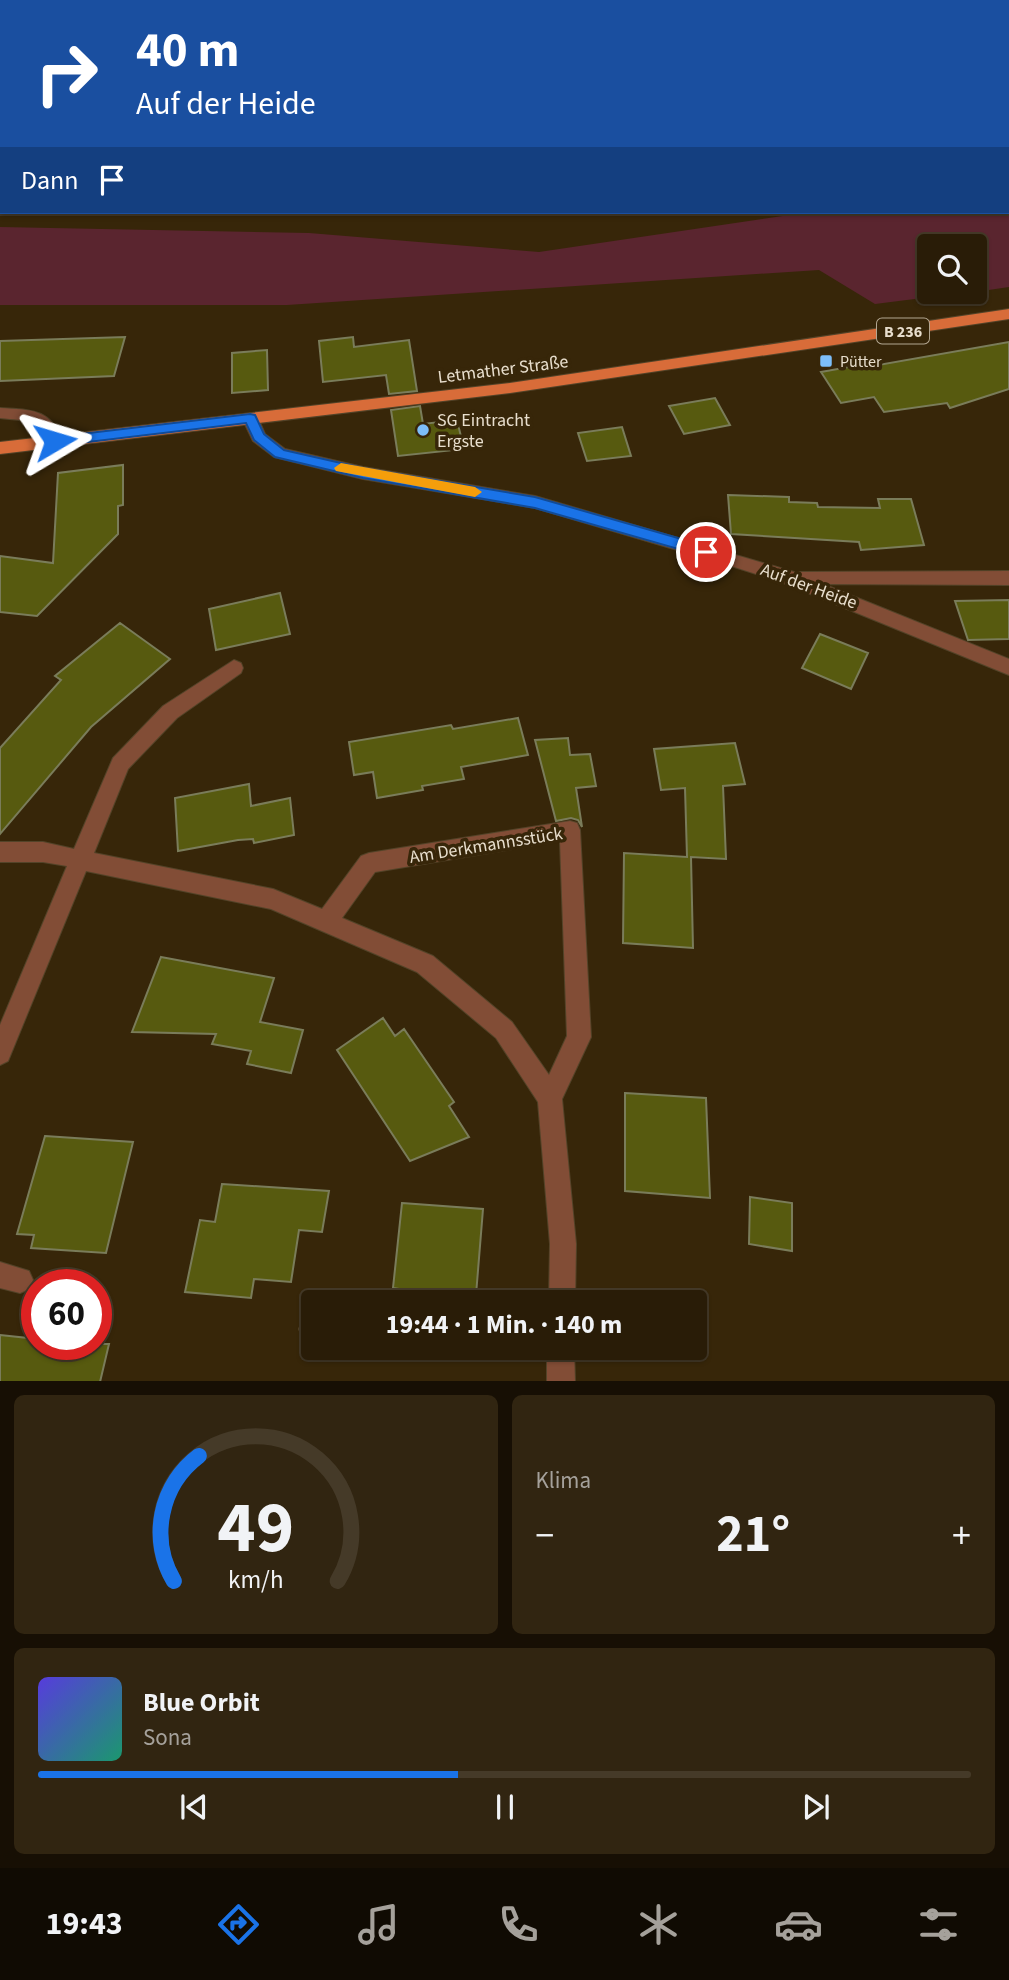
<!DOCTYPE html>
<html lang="de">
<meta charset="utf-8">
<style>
body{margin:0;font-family:"Source Sans 3",sans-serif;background:#312511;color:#f1f3f6;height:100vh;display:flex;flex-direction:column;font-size:26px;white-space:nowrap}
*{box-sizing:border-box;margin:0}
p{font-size:23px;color:#a5a19b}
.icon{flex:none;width:38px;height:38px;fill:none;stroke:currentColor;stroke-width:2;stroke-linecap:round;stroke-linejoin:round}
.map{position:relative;height:1381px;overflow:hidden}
.details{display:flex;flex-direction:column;gap:14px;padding:14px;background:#170f04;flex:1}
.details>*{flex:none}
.banner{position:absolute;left:0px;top:0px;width:1010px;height:214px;box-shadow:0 2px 5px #0004,0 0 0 2px #453a28;background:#1a4fa0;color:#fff;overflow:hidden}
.tools{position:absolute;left:917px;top:234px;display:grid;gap:14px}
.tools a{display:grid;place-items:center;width:70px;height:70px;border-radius:7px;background:#291c07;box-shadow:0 2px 5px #0004,0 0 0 2px #453a28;font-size:35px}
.speed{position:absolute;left:21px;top:1269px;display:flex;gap:14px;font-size:35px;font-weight:700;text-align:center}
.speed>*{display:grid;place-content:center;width:91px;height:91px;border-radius:50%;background:#291c07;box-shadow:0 2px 5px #0004,0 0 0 2px #453a28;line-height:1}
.speed .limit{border:10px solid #d22;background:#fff;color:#111}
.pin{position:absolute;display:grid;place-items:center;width:60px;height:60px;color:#fff;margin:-30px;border:4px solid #fff;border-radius:50%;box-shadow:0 2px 7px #0007}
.me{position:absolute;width:77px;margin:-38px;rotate:83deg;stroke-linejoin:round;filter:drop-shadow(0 0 5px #0008)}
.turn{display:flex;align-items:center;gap:24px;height:147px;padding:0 21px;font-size:32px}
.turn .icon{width:91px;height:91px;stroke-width:2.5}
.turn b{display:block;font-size:49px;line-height:60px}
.then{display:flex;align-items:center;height:66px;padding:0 21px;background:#0003;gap:14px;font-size:26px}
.big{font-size:52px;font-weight:700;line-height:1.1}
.details .tile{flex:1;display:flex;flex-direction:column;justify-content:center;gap:10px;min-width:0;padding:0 24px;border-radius:10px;background:#312511}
.details .dial{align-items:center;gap:0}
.dial svg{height:182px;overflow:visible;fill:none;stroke:#453a28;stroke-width:7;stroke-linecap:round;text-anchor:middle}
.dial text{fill:#f1f3f6;stroke:none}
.song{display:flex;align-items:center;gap:21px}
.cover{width:84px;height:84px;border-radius:10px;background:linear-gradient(135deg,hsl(250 70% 55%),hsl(160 70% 35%))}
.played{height:7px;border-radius:4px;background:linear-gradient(90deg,#1a73e8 45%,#453a28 45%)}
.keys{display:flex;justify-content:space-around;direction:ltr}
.heat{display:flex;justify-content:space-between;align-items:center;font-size:38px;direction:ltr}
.details .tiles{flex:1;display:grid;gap:14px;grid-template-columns:1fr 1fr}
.tile:last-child{grid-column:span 2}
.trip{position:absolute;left:301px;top:1290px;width:406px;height:70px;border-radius:7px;background:#291c07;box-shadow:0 2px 5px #0004,0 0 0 2px #453a28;font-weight:700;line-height:70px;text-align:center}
.tab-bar{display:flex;height:112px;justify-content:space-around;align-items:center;background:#100b03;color:#a5a19b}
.tab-bar .icon{width:49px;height:49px}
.tab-bar .selected{color:#1a73e8}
.tab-bar b{font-size:32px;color:#f1f3f6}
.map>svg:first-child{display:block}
</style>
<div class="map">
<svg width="1009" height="1382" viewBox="0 0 1009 1382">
<rect width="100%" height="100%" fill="#372609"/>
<path fill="#5a252f" d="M1009,188V287L975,292V247H929V292H970L875,304L819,270L287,305H0V227L309,233L539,252L810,212H1008Z"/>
<path fill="#575a0f" stroke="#7a7c5a" stroke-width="2" d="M125,337L114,376L0,381V341Z
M353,337L354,347L409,340L417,391L389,394L386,375L323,382L319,341Z
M1009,342V389L950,408L947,403L884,412L874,397L841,403L821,372L854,366L856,369Z
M267,350L268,390L232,393V353Z
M715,398L730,425L684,434L669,406Z
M420,406L423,424L457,420L464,449L398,456L391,410Z
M622,427L631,456L587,461L578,433Z
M123,465V505L118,506V534L37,616L0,612V556L53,563L58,473Z
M728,495L789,497V502L817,503L818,507L880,508L878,499H911L924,545L861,550L859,542L731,534Z
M280,593L290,634L216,650L209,609Z
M1009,600V639L968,640L955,601Z
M120,623L170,659L91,727L0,834V748L61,680L55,676Z
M820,634L868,653L851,689L802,668Z
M518,718L528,755L461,767L464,779L422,786L423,790L377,798L373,772L354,775L349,742L451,725L453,729Z
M568,738L570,755L590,754L596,786L576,788L582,827L578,820L571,818L556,821L535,740Z
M735,743L745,784L723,786L726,859L691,857L693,948L623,943L624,853L687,857L685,788L661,790L654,749Z
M249,784L251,806L290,798L294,835L254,843L253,839L238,840L178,851L175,798Z
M161,957L274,978L260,1022L303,1030L291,1073L247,1064L251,1051L212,1044L216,1034L132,1032Z
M383,1018L395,1036L404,1029L454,1102L449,1106L469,1137L410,1161L337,1050Z
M625,1093L706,1098L710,1198L625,1191Z
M45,1136L133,1142L106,1253L31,1248L34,1235L17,1234Z
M222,1184L329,1191L322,1232L299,1230L291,1282L254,1279L251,1298L185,1292L200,1220L215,1222Z
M750,1197L792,1203V1251L749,1244Z
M402,1203L483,1209L476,1295L459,1294L458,1302H405L406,1290L393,1288Z
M0,1335L37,1339V1344H109L100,1382H0Z"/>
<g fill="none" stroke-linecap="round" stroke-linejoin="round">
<defs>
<path id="minor" d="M0,408C31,410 50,408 63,441L61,445H49C35,418 29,421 0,418Z
M250,413L256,414L265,434L285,449L363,467L535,496L794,572L1009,571V585L823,584L1009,659V675L781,582L728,565L535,508L363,479L274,457L253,441L242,418Z
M234,660L241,663L243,668L241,673L177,718L128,769L94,853L273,889L322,909L361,856L369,853L570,821L577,823L580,830L591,1037L562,1099L576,1244L575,1302H549L550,1244L538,1102L496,1038L417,972L271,909L86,871L8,1061L0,1065V1025L67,866L43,862H0V842H43L74,849L113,758L163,706ZM560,841L567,1036L549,1075L512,1022L433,956L342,918L375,872Z
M0,1262L29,1271L33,1280L29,1289L20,1293L0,1288Z
M312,1316H313V1342L303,1338L299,1329L303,1320Z
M547,1348H574L575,1382H547Z"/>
<path id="primary" d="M1009,309V319L510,393L0,454V442L510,383Z"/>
</defs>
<use href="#minor" stroke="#534328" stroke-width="2"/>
<use href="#primary" stroke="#534328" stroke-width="2"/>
<use href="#minor" fill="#824d36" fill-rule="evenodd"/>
<use href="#primary" fill="#d86c39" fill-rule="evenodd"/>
</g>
<path fill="#1a73e8" stroke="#114b97" stroke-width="2" d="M250,414L255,415L264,434L284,450L363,468L535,497L706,546L713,552L706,557L535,508L363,478L275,457L254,440L246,423L55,446L48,441L55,437Z"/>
<path fill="#f59e0b" d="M341,463L475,487L482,492L475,497L336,471L334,468Z"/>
<g fill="#7dbef9" stroke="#372609" stroke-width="2.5">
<rect x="819" y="354" width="14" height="14" rx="3.5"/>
<circle cx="423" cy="430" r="7"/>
</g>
<g text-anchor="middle" stroke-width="7" stroke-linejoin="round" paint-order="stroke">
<rect fill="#372609" stroke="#b3a792" stroke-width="2" x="877" y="318.5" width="52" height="25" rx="5"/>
<g font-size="16" font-weight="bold" fill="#e8decd">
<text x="903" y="337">B 236</text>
</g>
<g font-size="16" fill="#e8decd" stroke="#372609" text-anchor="start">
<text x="840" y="367">Pütter</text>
</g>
<g font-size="18" fill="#e8decd" stroke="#372609">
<text transform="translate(503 369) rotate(-7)" y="6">Letmather Straße</text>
<text transform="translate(809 586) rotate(20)" y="6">Auf der Heide</text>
<text transform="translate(486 845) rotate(-9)" y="6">Am Derkmannsstück</text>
</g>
<g font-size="18" fill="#e8decd" stroke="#372609" text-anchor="start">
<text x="437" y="426">SG Eintracht<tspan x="437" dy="21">Ergste</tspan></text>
</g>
</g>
</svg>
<div class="tools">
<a><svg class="icon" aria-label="search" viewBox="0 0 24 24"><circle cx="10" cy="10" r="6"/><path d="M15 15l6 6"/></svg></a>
</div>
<div class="speed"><div class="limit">60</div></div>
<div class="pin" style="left:706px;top:552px;background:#d93025"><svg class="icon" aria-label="arrive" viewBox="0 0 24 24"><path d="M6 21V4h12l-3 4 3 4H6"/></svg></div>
<svg class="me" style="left:55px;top:441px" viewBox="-20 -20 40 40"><path d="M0-17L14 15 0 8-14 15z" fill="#1a73e8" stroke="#fff" stroke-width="4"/></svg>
<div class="trip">19:44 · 1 Min. · 140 m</div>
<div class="banner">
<div class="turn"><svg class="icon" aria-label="right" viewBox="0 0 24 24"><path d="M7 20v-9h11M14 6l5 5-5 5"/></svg><div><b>40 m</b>Auf der Heide</div></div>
<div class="then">Dann<svg class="icon" aria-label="arrive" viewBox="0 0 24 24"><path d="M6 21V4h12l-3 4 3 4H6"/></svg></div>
</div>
</div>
<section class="details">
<div class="tiles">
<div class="tile dial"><svg viewBox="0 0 100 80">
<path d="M14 69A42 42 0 1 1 86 69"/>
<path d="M14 69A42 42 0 0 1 25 14" stroke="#1a73e8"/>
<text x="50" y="56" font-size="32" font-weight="700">49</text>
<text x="50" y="72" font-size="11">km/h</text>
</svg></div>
<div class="tile"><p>Klima</p>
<div class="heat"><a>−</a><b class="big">21°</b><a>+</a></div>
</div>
<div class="tile">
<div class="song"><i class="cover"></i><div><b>Blue Orbit</b><p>Sona</p></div></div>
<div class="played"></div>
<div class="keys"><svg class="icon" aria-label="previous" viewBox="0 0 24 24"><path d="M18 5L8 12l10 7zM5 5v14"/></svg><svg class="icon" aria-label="pause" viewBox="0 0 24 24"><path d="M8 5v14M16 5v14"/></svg><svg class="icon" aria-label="next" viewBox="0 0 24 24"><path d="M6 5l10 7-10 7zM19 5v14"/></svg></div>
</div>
</div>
</section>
<nav class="tab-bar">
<b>19:43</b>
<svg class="icon selected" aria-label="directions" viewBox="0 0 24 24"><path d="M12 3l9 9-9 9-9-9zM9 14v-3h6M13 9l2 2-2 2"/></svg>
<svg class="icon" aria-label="music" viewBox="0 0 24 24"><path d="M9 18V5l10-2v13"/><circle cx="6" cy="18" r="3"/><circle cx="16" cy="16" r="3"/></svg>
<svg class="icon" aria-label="phone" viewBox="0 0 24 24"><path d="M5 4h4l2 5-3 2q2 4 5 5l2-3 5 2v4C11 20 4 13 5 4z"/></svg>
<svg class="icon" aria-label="climate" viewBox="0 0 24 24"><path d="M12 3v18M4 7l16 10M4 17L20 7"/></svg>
<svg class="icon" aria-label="car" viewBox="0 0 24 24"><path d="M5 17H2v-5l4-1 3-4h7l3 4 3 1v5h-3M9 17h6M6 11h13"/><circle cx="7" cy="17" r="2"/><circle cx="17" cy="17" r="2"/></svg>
<svg class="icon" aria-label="filters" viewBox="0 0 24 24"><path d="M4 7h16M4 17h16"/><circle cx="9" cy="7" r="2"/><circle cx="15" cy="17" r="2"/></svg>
</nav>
